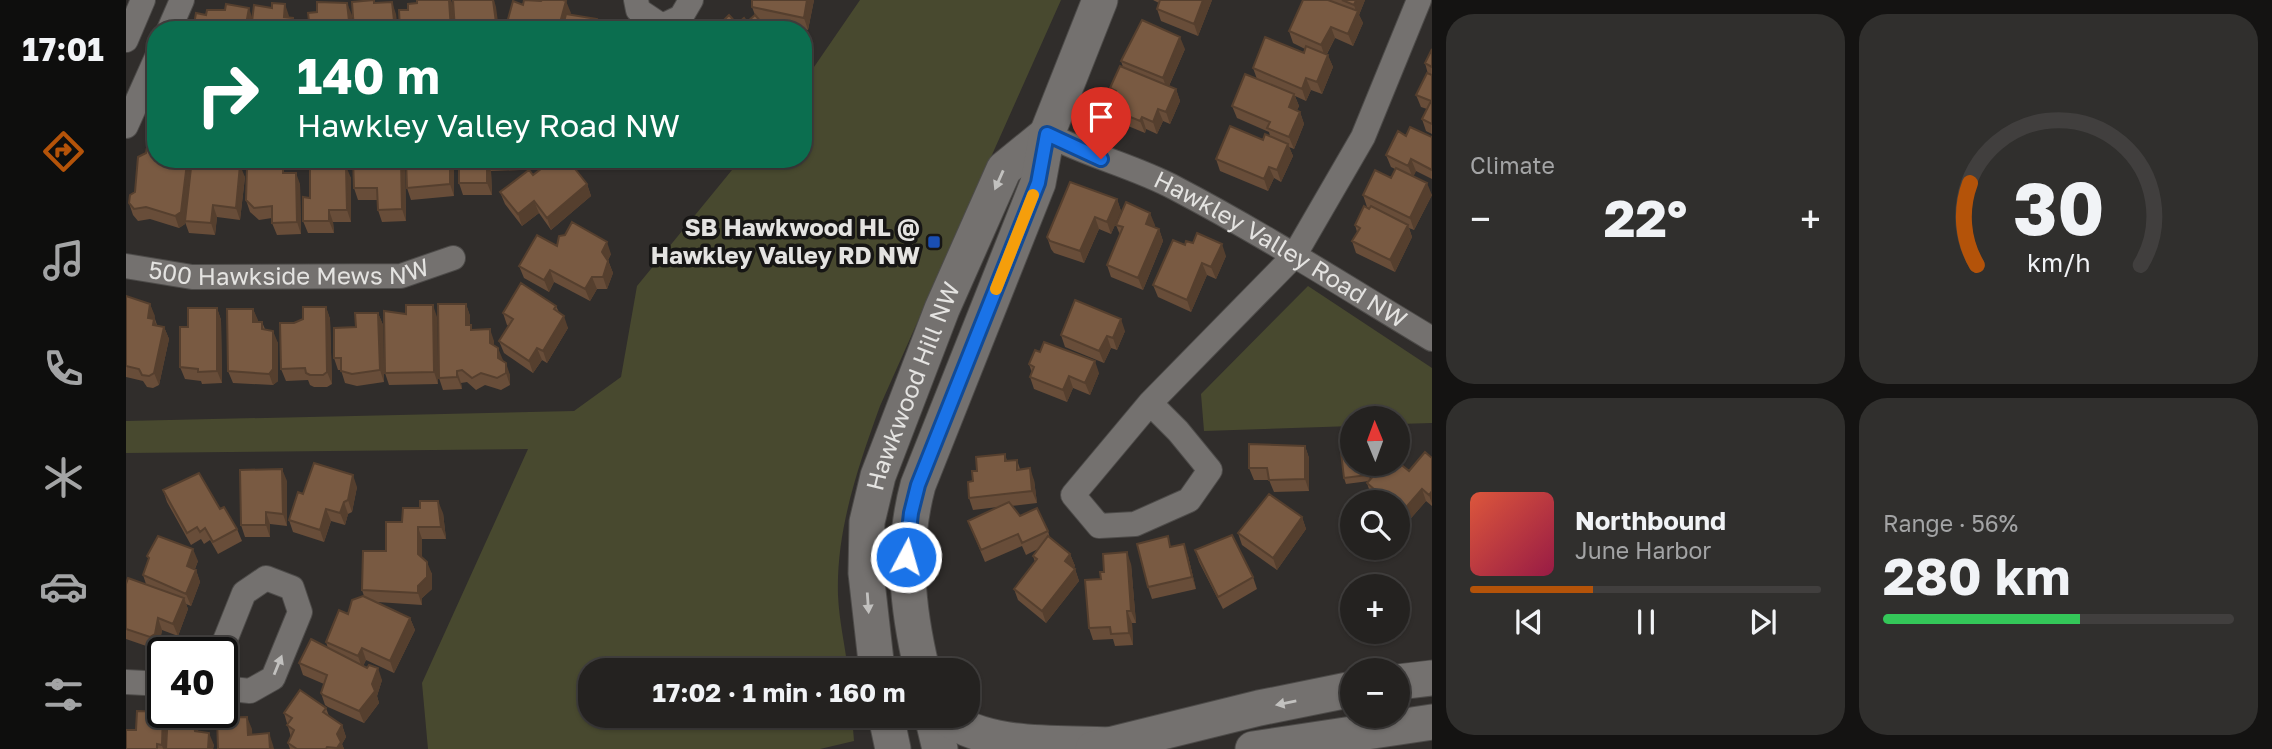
<!DOCTYPE html>
<meta charset="utf-8">
<style>
body{margin:0;font-family:"Golos Text",sans-serif;background:#302f2d;color:#f1f3f6;height:100vh;display:flex;flex-direction:column;font-size:26px;white-space:nowrap}
*{box-sizing:border-box;margin:0}
p{font-size:23px;color:#a3a4a5}
.icon{flex:none;width:38px;height:38px;fill:none;stroke:currentColor;stroke-width:2;stroke-linecap:round;stroke-linejoin:round}
.map{position:relative;flex:1;overflow:hidden}
.sheet{display:flex;flex-direction:column;gap:14px;padding:14px;background:#141312;width:840px}
.sheet>*{flex:none}
.hud{position:absolute;left:21px;top:21px;width:665px;height:147px;border-radius:28px;box-shadow:0 2px 5px #0004,0 0 0 2px #413f3e;background:#0b6e4f;color:#fff;overflow:hidden}
.needle{width:46px;rotate:359deg}
.buttons{position:absolute;left:1214px;top:406px;display:grid;gap:14px}
.buttons a{display:grid;place-items:center;width:70px;height:70px;border-radius:50%;background:#242220;box-shadow:0 2px 5px #0004,0 0 0 2px #413f3e;font-size:35px}
.speed{position:absolute;left:21px;top:637px;display:flex;gap:14px;font-size:35px;font-weight:700;text-align:center}
.speed>*{display:grid;place-content:center;width:91px;height:91px;border-radius:50%;background:#242220;box-shadow:0 2px 5px #0004,0 0 0 2px #413f3e;line-height:1}
.speed .limit{border:4px solid #111;border-radius:10px;background:#fff;color:#111}
.pin{position:absolute;display:grid;place-items:center;width:60px;height:60px;color:#fff;margin:-72px -30px;border-radius:50% 50% 50% 0;rotate:-45deg;box-shadow:0 0 7px #0007}
.pin .icon{rotate:45deg}
.me{position:absolute;width:77px;margin:-38px;rotate:6deg;stroke-linejoin:round;filter:drop-shadow(0 0 5px #0008)}
.turn{display:flex;align-items:center;gap:24px;height:147px;padding:0 35px;font-size:32px}
.turn .icon{width:91px;height:91px;stroke-width:2.5}
.turn b{display:block;font-size:49px;line-height:60px}
.big{font-size:52px;font-weight:700;line-height:1.1}
.sheet .card{flex:1;display:flex;flex-direction:column;justify-content:center;gap:10px;min-width:0;padding:0 24px;border-radius:28px;background:#302f2d}
.sheet .dial{align-items:center;gap:0}
.dial svg{height:182px;overflow:visible;fill:none;stroke:#413f3e;stroke-width:7;stroke-linecap:round;text-anchor:middle}
.dial text{fill:#f1f3f6;stroke:none}
.song{display:flex;align-items:center;gap:21px}
.cover{width:84px;height:84px;border-radius:10px;background:linear-gradient(135deg,hsl(10 70% 55%),hsl(340 70% 35%))}
.played{height:7px;border-radius:4px;background:linear-gradient(90deg,#b45309 35%,#413f3e 35%)}
.keys{display:flex;justify-content:space-around;direction:ltr}
.heat{display:flex;justify-content:space-between;align-items:center;font-size:38px;direction:ltr}
.charge{height:10px;border-radius:5px;background:linear-gradient(90deg,#34c759 56%,#413f3e 0)}
.sheet .tiles{flex:1;display:grid;gap:14px;grid-template-columns:repeat(2,1fr)}
.trip{position:absolute;left:452px;top:658px;width:402px;height:70px;border-radius:28px;background:#242220;box-shadow:0 2px 5px #0004,0 0 0 2px #413f3e;font-weight:700;line-height:70px;text-align:center}
main{display:flex;flex:1;min-height:0}
.dock{display:flex;flex-direction:column;width:126px;justify-content:space-around;align-items:center;background:#0e0e0d;color:#a3a4a5}
.dock .icon{width:49px;height:49px}
.dock .on{color:#b45309}
.dock b{font-size:32px;color:#f1f3f6}
.map>svg:first-child{display:block}
</style>
<main>
<nav class="dock">
<b>17:01</b>
<svg class="icon on" aria-label="directions" viewBox="0 0 24 24"><path d="M12 3l9 9-9 9-9-9zM9 14v-3h6M13 9l2 2-2 2"/></svg>
<svg class="icon" aria-label="music" viewBox="0 0 24 24"><path d="M9 18V5l10-2v13"/><circle cx="6" cy="18" r="3"/><circle cx="16" cy="16" r="3"/></svg>
<svg class="icon" aria-label="phone" viewBox="0 0 24 24"><path d="M5 4h4l2 5-3 2q2 4 5 5l2-3 5 2v4C11 20 4 13 5 4z"/></svg>
<svg class="icon" aria-label="climate" viewBox="0 0 24 24"><path d="M12 3v18M4 7l16 10M4 17L20 7"/></svg>
<svg class="icon" aria-label="car" viewBox="0 0 24 24"><path d="M5 17H2v-5l4-1 3-4h7l3 4 3 1v5h-3M9 17h6M6 11h13"/><circle cx="7" cy="17" r="2"/><circle cx="17" cy="17" r="2"/></svg>
<svg class="icon" aria-label="filters" viewBox="0 0 24 24"><path d="M4 7h16M4 17h16"/><circle cx="9" cy="7" r="2"/><circle cx="15" cy="17" r="2"/></svg>
</nav>
<div class="map">
<svg width="1306" height="749" viewBox="0 0 1306 749">
<rect width="100%" height="100%" fill="#302d2b"/>
<path fill="#48492f" d="M734,0H935L754,406C732,467 710,530 712,595C713,620 719,646 722,670H464V716H726L728,741L694,749H302L296,683L402,449L0,453V421L448,411L495,377L511,286L615,159H677V83Z
M1182,286L1306,368V423L1272,424V418H1227V426L1078,431L1075,394Z"/>
<g fill="none" stroke-linecap="round" stroke-linejoin="round">
<defs>
<g id="street">
<path d="M510,0L512,10L536,26L555,17L565,0"/>
<path d="M43,30L56,0"/>
<path d="M0,40L17,0"/>
<path d="M0,126L30,59"/>
<path id="s1" d="M921,134C962,156 1008,166 1049,188C1137,234 1221,288 1306,339"/>
<path id="s2" d="M0,266L66,277L275,276L327,258"/>
<path d="M1024,403L947,495L973,526L1009,524L1063,500L1084,470L1052,431L1024,403L1168,256L1237,137L1293,0"/>
<path d="M94,653L118,593L140,578L166,588L174,612L147,678L124,691L96,688"/>
<path d="M0,682L37,684"/>
</g>
<g id="secondary">
<path id="s3" d="M751,670L740,573L741,522L752,476L816,309L878,169L921,134"/>
<path d="M796,670C781,607 775,548 792,485L912,183L921,134L974,0"/>
<path d="M1272,682L1306,678"/>
<path d="M760,716L767,749"/>
<path d="M806,716L814,749"/>
<path d="M819,716C862,749 931,742 984,745"/>
<path d="M967,749L1133,708L1227,689"/>
<path d="M1127,749L1306,722"/>
</g>
</defs>
<use href="#street" stroke="#4d4b49" stroke-width="26"/>
<use href="#secondary" stroke="#4d4b49" stroke-width="37"/>
<use href="#street" stroke="#74716f" stroke-width="24"/>
<use href="#secondary" stroke="#74716f" stroke-width="35"/>
</g>
<path fill="#684d39" d="M626,0H688L682,30L633,20L595,28L594,24H611L621,22L629,15L626,7Z
M1027,0H1086L1072,36L1035,21L1031,9L1033,3Z
M1177,0H1239L1233,15L1237,23L1227,46L1209,38L1201,54L1207,67L1196,94L1185,90L1180,101L1169,96L1173,106L1171,110L1174,112L1178,124L1168,149L1163,147L1167,156L1155,182L1148,178L1142,191L1094,171L1090,159L1144,136L1143,132L1111,118L1106,106L1131,79L1127,68L1178,53L1179,49L1167,43L1163,31Z
M1059,49L1043,86L1050,89L1054,101L1044,124L1037,121L1031,134L1020,129L1019,133L1002,126L999,120L989,116L985,104L987,97L984,88L997,67L995,61Z
M1306,49V134L1300,131L1296,119L1301,109L1295,107L1290,95L1302,74L1299,63Z
M1280,136L1306,137V179L1290,171L1287,176L1306,195L1288,230L1283,228L1286,237L1269,272L1230,253L1226,241L1231,232L1229,225L1243,208L1241,207L1237,195L1265,178L1269,169L1265,167L1260,155Z
M30,159H58V163L64,171L107,159L109,165L119,177L114,220L91,217L89,235L63,233L59,222V224L53,228L24,219L12,221L7,215L3,203Z
M280,159H328V196L285,200L281,188Z
M333,159H405V161H395V170L365,171L366,195H337L333,183Z
M279,162L280,221L256,222L252,210V200H232L228,188Z
M215,166L225,178V222H207L208,233H182L177,221L184,198Z
M157,168L158,173L174,184L175,234L151,235L146,223V218L133,220L124,212L120,200Z
M407,175L461,184L465,196L425,230L413,213L396,226L379,204L374,192Z
M991,199L995,211L985,234L973,229L958,263L928,253L925,249L921,237Z
M990,225H1029L1028,227L1033,229L1037,241L1017,290L985,277L981,265L994,235Z
M1059,245L1100,256L1090,279L1081,275L1065,312L1032,297L1027,285Z
M431,246L485,254L482,260L487,273L481,289H471L464,301L428,282L423,292L398,278L393,266Z
M0,296L24,304L31,325L38,327L43,339L33,385L27,388L21,387L17,381L0,377Z
M340,304L344,316V325L346,330L368,341V345L384,375V385L375,390L359,385L350,390L341,382L335,383L336,389L317,390L313,378Z
M430,306L433,312L442,328L421,363L416,360L407,373L378,353L373,341L383,326L381,325L377,313Z
M200,307L204,319L206,384L201,387H188L184,385L182,380L160,381L155,369L168,323Z
M91,308L95,320L96,383L76,384L75,381L59,379L54,367L62,327Z
M127,309L132,322H136L139,329L152,343V381L147,385L107,383L102,371Z
M252,313L257,325L258,382L231,386L219,383L215,370H212L208,358L230,327Z
M311,317L312,384L263,385L259,373Z
M999,331L991,350L985,348L978,363L939,347L935,335Z
M903,364L973,373L964,395L947,388L941,402L908,389L904,377L906,373Z
M1179,446L1183,458V491L1148,492L1143,480H1128L1123,468Z
M879,454L881,461L891,460L894,469L908,480L911,503L885,506L894,516L922,531L924,538L944,554L949,566L947,568L949,569L953,581L920,623L892,600L888,589L909,562L907,556L912,549L900,555L896,546L859,562L842,521L872,507L847,510L843,498L847,481L851,471Z
M1306,458V506L1300,501L1279,525L1272,519V502H1253L1245,495L1241,483L1243,481L1220,484L1218,478L1242,464L1244,480L1283,471Z
M161,481V526L144,524V537H119L115,525Z
M231,487L226,512L222,514L219,525L205,521L198,542L167,532L163,520L177,494Z
M37,490L94,509L111,529L116,541L92,554L84,540L78,544L75,539L65,545L41,502Z
M317,513L320,539H296V558L306,574V589L296,598V605L251,602L284,618L289,630L268,673L240,660L237,666L256,680L251,696L253,703L238,723L202,707L199,705L195,693L198,684L177,675L173,663L202,648L200,642L222,614L238,596L236,590L276,522Z
M1176,517L1180,529L1151,570L1116,545L1112,533Z
M1069,550L1127,577L1131,589L1097,609L1073,562Z
M21,556L72,561L69,569L70,570L74,582L65,606L60,604L62,609L52,636L36,630L33,646L29,649L0,639V584H20L17,575L23,560Z
M1062,556L1070,589L1026,599L1022,587Z
M1005,564L1010,623H1006L1007,645L989,646L987,639L967,640L963,628L975,579Z
M200,708L203,716L216,725L220,737L216,744L218,749H164L162,743L165,737L158,713Z
M37,712L41,723L71,726L72,731L88,745L87,749H0L10,730Z"/>
<path fill="#553f2e" d="M323,0H325L327,5L329,30H325Z
M367,0H368L370,7L373,30H371Z
M681,0H688L682,30L678,18Z
M1077,0H1086L1072,36L1068,24Z
M1230,0H1239L1233,15L1237,23L1227,46L1222,34L1231,14L1228,5Z
M440,1L445,13L440,30H432Z
M266,2L270,14L272,30H269Z
M221,3L226,15L227,30H224Z
M159,4L163,16L162,29L158,17Z
M123,8L127,20L126,30H119Z
M471,19L475,30H469Z
M1205,27L1209,38L1199,57L1195,45Z
M1054,37L1059,49L1041,90L1037,78Z
M1202,55L1207,67L1196,94L1191,82Z
M1180,78L1185,90L1180,101L1176,89Z
M1050,89L1054,101L1044,124L1040,112Z
M1168,94L1173,106L1167,119L1163,107Z
M1032,109L1037,121L1031,134L1027,122Z
M1174,112L1178,124L1168,149L1163,137Z
M1016,117L1020,129L1019,133L1014,121Z
M1162,144L1167,156L1155,182L1151,170Z
M275,159H278L279,162L280,221L276,209Z
M324,159H328V196L324,184Z
M361,159L365,171L366,195L361,183Z
M391,159H394L395,170Z
M1285,159L1290,171L1287,178L1282,166Z
M61,163L66,175L59,224L53,228L49,216Z
M114,165L119,177L114,220L110,208Z
M220,166L225,178V222L221,210Z
M1143,167L1148,178L1142,191L1138,179Z
M170,173L174,184L175,234L171,222Z
M1301,183L1306,195L1288,230L1284,218Z
M461,184L465,196L425,230L421,218Z
M991,199L995,211L985,234L981,222Z
M408,201L413,213L396,226L392,214Z
M87,205L91,217L89,235L85,223Z
M203,210L207,222L208,233L203,221Z
M1024,213L1029,225L1024,236L1020,224Z
M969,217L973,229L958,263L954,251Z
M1282,225L1286,237L1269,272L1264,260Z
M1033,229L1037,241L1017,290L1012,278Z
M481,242L485,254L480,264L476,252Z
M1096,244L1100,256L1090,279L1085,267Z
M482,261L487,273L481,289L477,277Z
M1076,263L1081,275L1065,312L1061,300Z
M424,270L428,282L423,292L418,280Z
M466,277L471,289L464,301L459,289Z
M24,304L29,316L27,324L28,319L33,331L22,318Z
M340,304L344,316V337L340,325Z
M307,305L311,317L312,384L308,372Z
M200,307L204,319L206,384L201,372Z
M91,308L95,320L96,383L91,371Z
M127,309L132,320V334L127,322Z
M252,313L257,325L258,382L254,370Z
M438,316L442,328L421,363L417,351Z
M995,319L999,331L991,350L987,338Z
M38,327L43,339L33,385L28,373Z
M364,329L368,341V354L364,343Z
M147,331L152,343V381L147,385L143,374Z
M981,336L985,348L978,363L973,351Z
M372,348L377,360V370L372,358Z
M411,348L416,360L407,373L403,361Z
M969,361L973,373L964,395L959,383Z
M380,363L384,375V385L380,373Z
M331,371L335,383L336,389L331,377Z
M943,376L947,388L941,402L937,390Z
M1179,446L1183,458V491L1179,479Z
M904,468L908,480L911,503L906,491Z
M156,469L161,481V526L157,514Z
M227,475L231,487L226,512L222,500Z
M1296,489L1300,501L1279,525L1275,513Z
M1306,491V504L1303,495Z
M312,501L317,513L320,539L315,527Z
M218,502L222,514L219,525L214,513Z
M200,509L205,521L198,542L194,530Z
M140,512L144,524V537L140,525Z
M1176,517L1180,529L1151,570L1147,558Z
M292,527L296,539V566L292,554Z
M1058,544L1062,556L1070,589L1066,577Z
M67,549L72,561L65,578L61,566Z
M1001,552L1005,564L1010,623L1005,611Z
M944,554L949,566L943,573L939,561Z
M301,562L306,574V589L296,598V605L292,593V586Z
M949,569L953,581L920,623L916,611Z
M70,570L74,582L65,606L60,594Z
M58,598L62,609L52,636L47,624Z
M1001,611L1006,623L1007,645L1003,633Z
M32,618L36,630L33,646L29,649L24,637Z
M284,618L289,630L268,673L264,661Z
M236,648L240,660L236,668L232,656Z
M252,668L256,680L251,696L253,703L238,723L233,711L246,684Z
M37,712L42,724L41,749H37L36,745Z
M66,714L71,726L73,743L69,731Z
M121,717L126,729L127,747L122,735Z
M216,725L220,737L216,744L218,749H211V734Z
M83,733L88,745L87,749H82Z
M143,733L147,745L148,749H144Z"/>
<path fill="#795a42" stroke="#553f2e" stroke-width="2" d="M248,0V3L266,2L269,30H228L226,2Z
M291,0H323L325,30H274L273,10H282V4L291,3Z
M327,0H367L371,30H329Z
M398,0L415,1L416,0H437L440,1L432,30H379L387,1L397,5Z
M626,0H681L678,18L626,7Z
M1034,0H1077L1068,24L1031,9Z
M1177,0H1202L1232,11L1222,34L1205,27L1195,45L1163,31Z
M1216,0H1230L1228,5Z
M191,2L221,3L224,30H184L182,13L191,12Z
M146,3L159,4L158,17L167,18V22L177,24L176,30H125L128,5L146,8Z
M100,4L123,8L119,30H67L70,13L80,15L81,10H99Z
M440,14L471,19L469,29L472,30H436Z
M603,15L611,24L618,18L621,22L629,15L642,30H593L596,27L594,24Z
M1016,20L1054,37L1037,78L995,61Z
M1139,37L1178,53L1180,46L1202,55L1191,82L1180,78L1176,89L1127,68Z
M1306,49V67L1299,63Z
M994,66L1050,89L1040,112L1032,109L1027,122L1016,117L1014,121L997,114L999,110L985,104L990,91L984,88Z
M1301,73L1306,75V124L1296,119L1305,101L1290,95Z
M1119,74L1168,94L1163,107L1174,112L1163,137L1141,128L1144,122L1106,106Z
M25,124L30,125V159H52V161L61,163L55,212L49,216L20,207L8,209L3,203L4,195L9,192L12,157L20,153Z
M1104,126L1137,140L1139,134L1162,144L1151,170L1143,167L1138,179L1090,159Z
M1284,127L1306,137V170L1285,159L1282,166L1260,155L1272,131L1280,136Z
M66,159H105V164L114,165L110,208L87,205L85,223L59,221Z
M227,159H275L276,209L252,210L251,188H228Z
M280,159H324V184L281,188Z
M333,159H361V183H333Z
M428,159H441L461,184L421,218L408,201L392,214L374,192L403,170L407,175Z
M213,161L214,166H220L221,210H203V221H177V197L184,198V166Z
M121,168H157V173H170L171,222L146,223V206L128,208L120,200Z
M1270,168L1301,183L1284,218L1237,195L1249,170L1265,178Z
M944,182L991,199L981,222L969,217L954,251L924,241L921,237Z
M1000,202L1024,213L1020,224L1033,229L1012,278L981,265L997,227L990,225Z
M1238,206L1243,209L1245,206L1282,225L1264,260L1226,241L1234,228L1229,225Z
M446,222L481,242L476,252L482,261L477,277H466L459,289L424,270L418,280L393,266L411,235L431,246L433,236L439,235Z
M1071,233L1096,244L1085,267L1076,263L1061,300L1027,285L1047,240L1059,245L1060,241L1067,243Z
M395,283L430,306L428,309L438,316L417,351L411,348L403,361L373,341L387,319L377,313Z
M0,296L24,304L22,318L28,319L27,325L38,327L28,373L23,376L16,375L13,369L0,366Z
M949,300L995,319L987,338L981,336L973,351L935,335Z
M312,304H340V325H345V330L364,329V343L372,348V358L380,363V373L371,378L355,373L346,378L336,370L331,371V377L313,378Z
M280,305H307L308,372L259,373L258,311L280,314Z
M177,307H200L201,372L197,375H184L180,373L179,368L155,369L154,323H168L177,319Z
M62,308H91V371L72,372V369L54,367V327H62Z
M101,309H127V322H136V329L147,331V369L143,374L102,371Z
M229,313H252L254,370L226,374L215,371V358H208V328L230,327Z
M918,342L969,361L959,383L943,376L937,390L904,377L908,367L903,364L909,350L914,352Z
M1123,444L1179,446V479L1143,480L1141,468H1123Z
M1227,451V464H1241L1242,475L1218,478L1215,452Z
M1299,452L1306,458V491L1303,495L1296,489L1275,513L1272,511V502H1263L1241,483L1258,464H1272V462L1283,471Z
M879,454V461L891,460V470L904,468L906,491L843,498L842,482L847,481L846,471H851L850,457Z
M188,463L227,475L222,500L218,502L214,513L200,509L194,530L163,520L172,492L177,494Z
M156,469L157,514L140,512V525H115L114,470Z
M73,473L94,509L98,507L111,529L87,542L79,528L74,532L71,527L61,533L37,490Z
M1143,494L1176,517L1147,558L1112,533Z
M294,501H312L315,527H292V554L301,562V577L292,586V593L236,590L237,551H260V522H276L277,508H294Z
M883,502L894,516L911,508L922,531L896,543L892,534L855,550L842,521Z
M1106,535L1127,577L1092,597L1069,550Z
M32,536L67,549L61,566L70,570L60,594L17,575L23,558L21,556Z
M922,536L944,554L939,561L949,569L916,611L888,589L911,559L907,556Z
M1042,536L1044,547L1058,544L1066,577L1022,587L1011,544Z
M1001,552L1005,611H1001L1003,633L985,634L984,627L963,628L959,580L975,579L974,572H978L977,554Z
M2,578L58,598L47,624L32,618L29,634L24,637L0,629V584Z
M1257,580L1264,586H1251Z
M237,596L284,618L264,661L236,648L232,656L200,642L213,610L222,614L226,600Z
M185,639L241,668L243,665L252,668L246,684L249,691L233,711L197,695L195,693L201,675L173,663Z
M174,690L200,708L197,712L216,725L211,734L215,742L211,748L201,747L200,749H171L162,743L168,730L161,725L166,718L158,713Z
M11,711L37,712L36,745L31,744V749H0V730H10Z
M42,713L66,714L69,731L83,733L82,749H40Z
M121,717L122,735L143,733L144,749H92L91,718Z"/>
<defs><path id="oneway-solid" d="M-6-.8H1V-3.2L6.5 0L1 3.2V.8H-6Z" transform="scale(1.75)"/></defs>
<g fill="#c2c1bf">
<use href="#oneway-solid" transform="translate(873 180) rotate(114)"/>
<use href="#oneway-solid" transform="translate(742 603) rotate(86)"/>
<use href="#oneway-solid" transform="translate(152 665) rotate(-68)"/>
<use href="#oneway-solid" transform="translate(1160 703) rotate(169)"/>
</g>
<g fill="none" stroke-linecap="round" stroke-linejoin="round">
<defs>
<path id="route" d="M780,557L785,513L792,485L912,183L921,134L975,159"/>
</defs>
<use href="#route" stroke="#114b97" stroke-width="18"/>
<use href="#route" stroke="#1a73e8" stroke-width="12"/>
<path stroke="#f59e0b" stroke-width="12" d="M870,289L907,195"/>
</g>
<rect fill="#1a4fb4" stroke="#171615" stroke-width="2.5" x="801" y="235" width="14" height="14" rx="3.5"/>
<g text-anchor="middle" stroke-width="7" stroke-linejoin="round" paint-order="stroke">
<g font-size="24" font-weight="bold" fill="#e4e3e1" stroke="#171615" text-anchor="end">
<text x="794" y="236">SB Hawkwood HL @<tspan x="794" dy="28">Hawkley Valley RD NW</tspan></text>
</g>
<g font-size="24" fill="#e4e3e1" stroke="#171615">
<text dy="8" stroke="none"><textPath href="#s1" startOffset="261">Hawkley Valley Road NW</textPath></text>
<text dy="8" stroke="none"><textPath href="#s2" startOffset="164">500 Hawkside Mews NW</textPath></text>
<text dy="8" stroke="none"><textPath href="#s3" startOffset="292">Hawkwood Hill NW</textPath></text>
</g>
</g>
</svg>
<div class="buttons">
<a><svg class="needle" viewBox="-14 -14 28 28"><path d="M0-13l5 13h-10z" fill="#e53935"/><path d="M0 13l5-13h-10z" fill="#a3a4a5"/></svg></a>
<a><svg class="icon" aria-label="search" viewBox="0 0 24 24"><circle cx="10" cy="10" r="6"/><path d="M15 15l6 6"/></svg></a>
<a>+</a>
<a>−</a>
</div>
<div class="speed"><div class="limit">40</div></div>
<div class="pin" style="left:975px;top:159px;background:#d93025"><svg class="icon" aria-label="arrive" viewBox="0 0 24 24"><path d="M6 21V4h12l-3 4 3 4H6"/></svg></div>
<svg class="me" style="left:780px;top:557px" viewBox="-20 -20 40 40"><circle r="17" fill="#1a73e8" stroke="#fff" stroke-width="3"/><path d="M0-11L8 9 0 5-8 9z" fill="#fff"/></svg>
<div class="trip">17:02 · 1 min · 160 m</div>
<div class="hud">
<div class="turn"><svg class="icon" aria-label="right" viewBox="0 0 24 24"><path d="M7 20v-9h11M14 6l5 5-5 5"/></svg><div><b>140 m</b>Hawkley Valley Road NW</div></div>
</div>
</div>
<section class="sheet">
<div class="tiles">
<div class="card"><p>Climate</p>
<div class="heat"><a>−</a><b class="big">22°</b><a>+</a></div>
</div>
<div class="card dial"><svg viewBox="0 0 100 80">
<path d="M14 69A42 42 0 1 1 86 69"/>
<path d="M14 69A42 42 0 0 1 11 33" stroke="#b45309"/>
<text x="50" y="56" font-size="32" font-weight="700">30</text>
<text x="50" y="72" font-size="11">km/h</text>
</svg></div>
<div class="card">
<div class="song"><i class="cover"></i><div><b>Northbound</b><p>June Harbor</p></div></div>
<div class="played"></div>
<div class="keys"><svg class="icon" aria-label="previous" viewBox="0 0 24 24"><path d="M18 5L8 12l10 7zM5 5v14"/></svg><svg class="icon" aria-label="pause" viewBox="0 0 24 24"><path d="M8 5v14M16 5v14"/></svg><svg class="icon" aria-label="next" viewBox="0 0 24 24"><path d="M6 5l10 7-10 7zM19 5v14"/></svg></div>
</div>
<div class="card"><p>Range · 56%</p><b class="big">280 km</b><div class="charge"></div></div>
</div>
</section>
</main>
